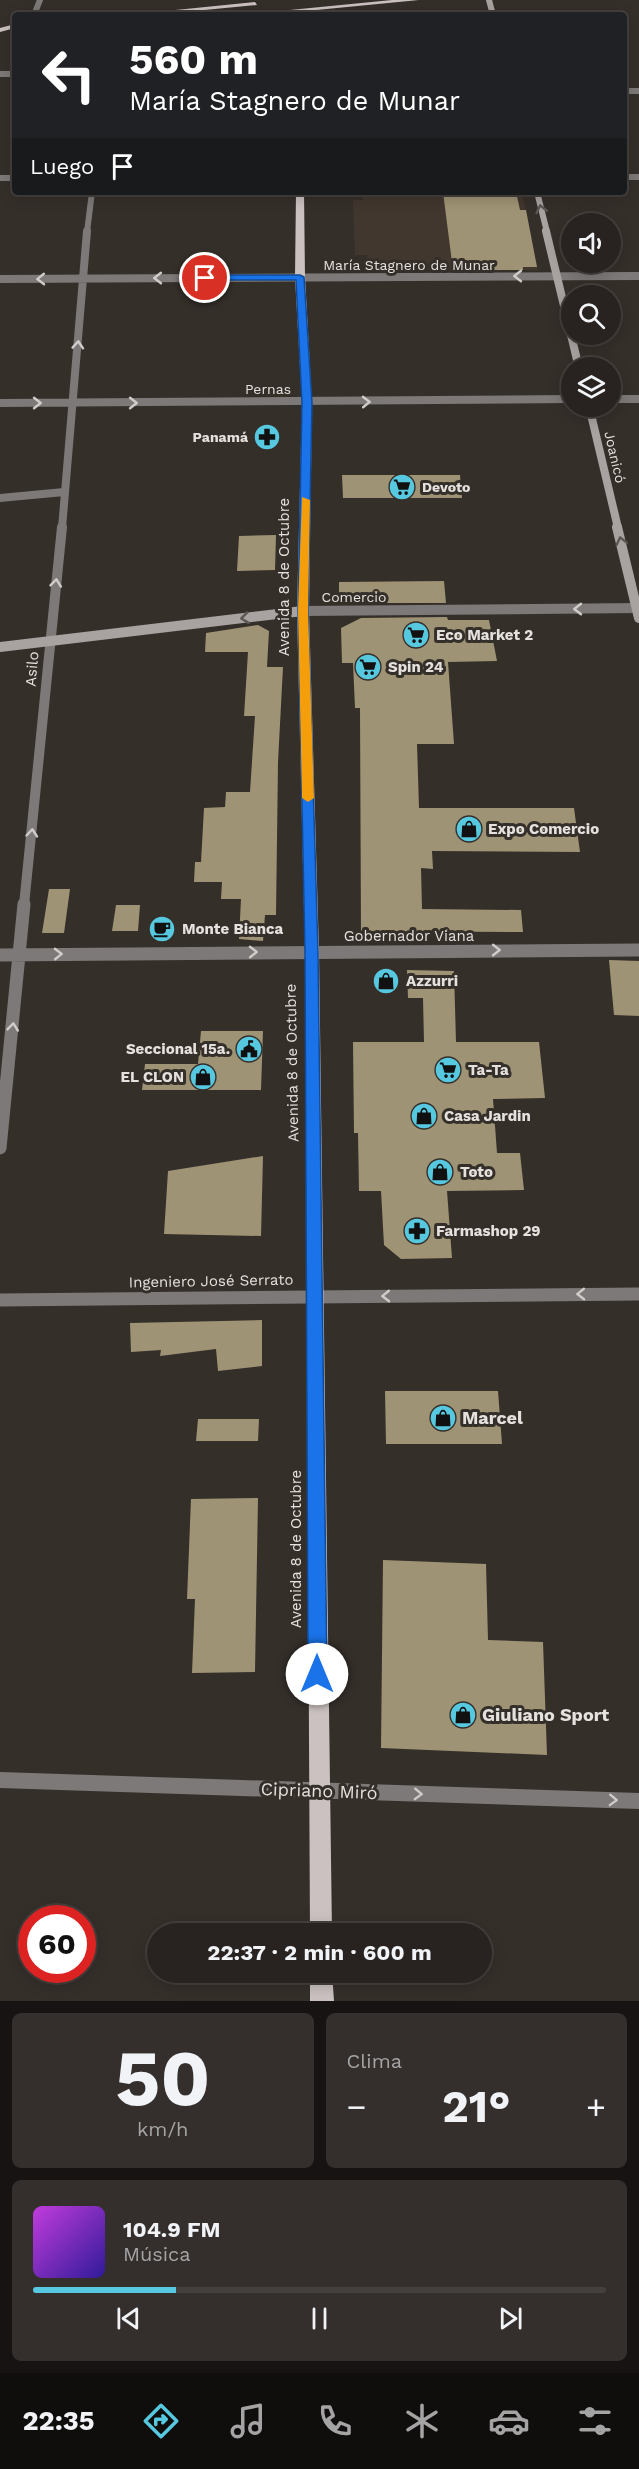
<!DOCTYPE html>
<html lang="es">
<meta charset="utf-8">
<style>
body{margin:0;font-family:"Work Sans",sans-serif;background:#342f2d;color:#f1f3f6;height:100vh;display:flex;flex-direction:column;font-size:22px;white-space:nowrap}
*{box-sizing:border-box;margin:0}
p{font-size:20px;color:#a5a4a5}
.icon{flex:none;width:33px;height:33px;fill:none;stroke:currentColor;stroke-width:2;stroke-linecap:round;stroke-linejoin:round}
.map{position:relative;height:2001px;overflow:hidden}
.drawer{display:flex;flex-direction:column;gap:12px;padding:12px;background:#161312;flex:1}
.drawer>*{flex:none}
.hud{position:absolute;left:12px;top:12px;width:615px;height:183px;border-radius:6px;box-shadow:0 3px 15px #0003,0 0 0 2px #44403e;background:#202124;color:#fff;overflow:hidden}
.tools{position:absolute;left:561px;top:213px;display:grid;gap:12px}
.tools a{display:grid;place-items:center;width:60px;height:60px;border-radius:50%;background:#282320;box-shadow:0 3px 15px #0003,0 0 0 2px #44403e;font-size:30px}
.speed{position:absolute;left:18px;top:1905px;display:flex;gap:12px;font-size:30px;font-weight:700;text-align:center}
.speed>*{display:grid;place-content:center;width:78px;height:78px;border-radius:50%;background:#282320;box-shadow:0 3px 15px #0003,0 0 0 2px #44403e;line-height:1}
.speed .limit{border:9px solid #d22;background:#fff;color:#111}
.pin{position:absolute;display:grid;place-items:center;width:51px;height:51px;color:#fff;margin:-26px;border:3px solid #fff;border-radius:50%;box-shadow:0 2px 6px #0007}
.me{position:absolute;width:66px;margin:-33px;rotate:0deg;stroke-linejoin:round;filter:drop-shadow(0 0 4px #0008)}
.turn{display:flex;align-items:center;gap:21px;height:126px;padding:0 18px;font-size:27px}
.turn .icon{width:78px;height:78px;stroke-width:2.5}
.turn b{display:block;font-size:42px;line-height:51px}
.then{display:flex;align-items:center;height:57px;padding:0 18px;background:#0003;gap:12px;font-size:22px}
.big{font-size:45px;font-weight:700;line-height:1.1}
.drawer .card{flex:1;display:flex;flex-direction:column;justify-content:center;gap:9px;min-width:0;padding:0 21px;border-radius:9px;background:#342f2d}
.drawer .dial{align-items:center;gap:0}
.dial b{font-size:78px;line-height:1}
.song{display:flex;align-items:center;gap:18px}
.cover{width:72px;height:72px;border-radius:9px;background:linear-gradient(135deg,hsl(290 70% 55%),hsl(250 70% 35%))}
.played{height:6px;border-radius:3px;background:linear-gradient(90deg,#56c9e1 25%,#44403e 25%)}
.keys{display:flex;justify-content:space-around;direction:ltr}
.heat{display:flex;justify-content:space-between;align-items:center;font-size:33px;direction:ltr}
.drawer .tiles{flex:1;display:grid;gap:12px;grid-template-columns:1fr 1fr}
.card:last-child{grid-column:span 2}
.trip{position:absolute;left:147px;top:1923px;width:345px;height:60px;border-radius:30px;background:#282320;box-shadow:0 3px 15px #0003,0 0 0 2px #44403e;font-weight:700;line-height:60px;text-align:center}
.tabs{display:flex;height:96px;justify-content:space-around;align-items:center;background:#100e0d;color:#a5a4a5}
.tabs .icon{width:42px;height:42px}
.tabs .current{color:#56c9e1}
.tabs b{font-size:27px;color:#f1f3f6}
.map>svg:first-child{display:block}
</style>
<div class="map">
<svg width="639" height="2001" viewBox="0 0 639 2001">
<rect width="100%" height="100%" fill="#352f2a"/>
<path fill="#42372f" d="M363,192H522L538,270H368L367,255H355L353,200H363Z"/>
<path fill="#9f9375" d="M443,192H516L520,210H526L537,267H523V270H453Z
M342,475H460L462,498H343Z
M276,535L275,570L237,571L239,536Z
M444,581L446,603H347L339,599V582Z
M447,617L448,620H489L497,661L448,662L454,744H417L419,808H574L580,852L432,851L433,869L421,868L422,909L521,910L523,932L361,931L360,708H355L353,663H342L341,628L361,618Z
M258,625L269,631L267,667H283L278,762L276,915H265L263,941L239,939L241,899H221L222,882H194L195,862H201L204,808L225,807L226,792H250L255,716H244L248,652H205L206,633Z
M49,889H70L64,933H42Z
M116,905H140L138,931H112Z
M609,960L639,961V1016L614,1015Z
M407,970L454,971L456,1042H539L545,1098L493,1099L497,1153H520L524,1190L447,1191L452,1258L401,1259L384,1245L381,1191H359L358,1133H354L353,1042H424L423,998H408Z
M201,1031H263L261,1090H142L145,1064H198Z
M263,1156L261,1236L164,1234L168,1171Z
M262,1320V1366L218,1371L216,1349L160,1356L161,1350L131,1352L130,1323Z
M385,1391H498L502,1444H386Z
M198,1419H259L258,1441H196Z
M258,1498L255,1672L192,1673L195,1599H187L191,1499Z
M383,1560L486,1564L488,1640L543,1642L547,1755L381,1748Z"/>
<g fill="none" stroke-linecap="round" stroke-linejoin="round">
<path stroke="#7d7978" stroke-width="6" d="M34,15L40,0
M0,74H15
M624,91H639
M624,177H639
M0,178H15
M87,232L92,192"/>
<path stroke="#7d7978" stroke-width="8" d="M0,279L639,276
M610,399H639
M0,403L572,399
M0,498L64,492
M62,528L87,231"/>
<path stroke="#7d7978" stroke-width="10" d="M303,611L639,608
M24,905L62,527"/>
<path stroke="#7d7978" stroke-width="13" d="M0,955L639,950
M0,1148L24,904
M0,1300L639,1294"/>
<path stroke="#7d7978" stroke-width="16" d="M0,1780L639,1801"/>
<path stroke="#a8a2a1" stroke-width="6" d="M489,0L493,15
M537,192L547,232"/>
<path stroke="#a8a2a1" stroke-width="8" d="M546,231L579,368
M589,406L618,528"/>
<path stroke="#a8a2a1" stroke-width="10" d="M617,527L639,618
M0,647L303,611"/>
<path fill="#cac1c0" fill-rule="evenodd" d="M392,0H419L265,15H238Z
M255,2L257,5L153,15H126Z
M15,24V28L0,32V28Z
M296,192H304L305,277L312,403L309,611L319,951L332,1934H310L305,951L297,611L302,403L295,277Z
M310,1972H332L334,2001H310Z"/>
</g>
<defs><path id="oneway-chevron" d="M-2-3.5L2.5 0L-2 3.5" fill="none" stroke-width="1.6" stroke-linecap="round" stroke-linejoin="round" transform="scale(1.5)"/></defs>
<g stroke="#5d5754">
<use href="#oneway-chevron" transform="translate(541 209) rotate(-103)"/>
<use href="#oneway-chevron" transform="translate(621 541) rotate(-103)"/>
<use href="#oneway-chevron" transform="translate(245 618) rotate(173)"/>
</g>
<g stroke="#d0ccca">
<use href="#oneway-chevron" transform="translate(518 276) rotate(180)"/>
<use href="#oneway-chevron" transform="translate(158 278) rotate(180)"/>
<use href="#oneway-chevron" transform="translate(41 279) rotate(179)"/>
<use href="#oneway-chevron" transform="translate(78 345) rotate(-86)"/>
<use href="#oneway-chevron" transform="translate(366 402) rotate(-1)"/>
<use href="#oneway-chevron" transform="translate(37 403)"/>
<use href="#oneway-chevron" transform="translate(133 403)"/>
<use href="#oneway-chevron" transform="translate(56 583) rotate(-84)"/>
<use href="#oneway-chevron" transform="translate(578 609) rotate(180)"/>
<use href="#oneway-chevron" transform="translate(32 833) rotate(-85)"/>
<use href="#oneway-chevron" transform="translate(496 950)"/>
<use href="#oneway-chevron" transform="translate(253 952) rotate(-1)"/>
<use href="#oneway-chevron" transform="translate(58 954) rotate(-1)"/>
<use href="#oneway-chevron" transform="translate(13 1027) rotate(-84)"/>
<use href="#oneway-chevron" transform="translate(581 1294) rotate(179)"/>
<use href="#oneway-chevron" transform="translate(386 1296) rotate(179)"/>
<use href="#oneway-chevron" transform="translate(418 1794) rotate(2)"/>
<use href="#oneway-chevron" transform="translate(613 1800) rotate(2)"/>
</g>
<path fill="#1a73e8" stroke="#114b97" stroke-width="1.5" d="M300,275L304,277L312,403L308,610L318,951L327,1674L324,1680L317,1683L311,1680L308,1674L305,951L298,610L302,403L296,280H205L201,278L205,275Z"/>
<path fill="#f59e0b" d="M302,497L310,500L308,610L314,798L308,802L302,798L298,610Z"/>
<defs>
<symbol id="pharmacy-disc" viewBox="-11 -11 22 22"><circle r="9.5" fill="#56c9e1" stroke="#352f2a"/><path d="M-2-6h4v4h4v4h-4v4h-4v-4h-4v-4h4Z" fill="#111"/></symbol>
<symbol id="supermarket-disc" viewBox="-11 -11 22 22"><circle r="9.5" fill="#56c9e1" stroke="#352f2a"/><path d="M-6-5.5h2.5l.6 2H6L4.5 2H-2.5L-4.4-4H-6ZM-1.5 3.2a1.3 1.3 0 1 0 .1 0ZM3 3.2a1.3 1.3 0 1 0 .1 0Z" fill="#111"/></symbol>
<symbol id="shop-disc" viewBox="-11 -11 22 22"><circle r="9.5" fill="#56c9e1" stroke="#352f2a"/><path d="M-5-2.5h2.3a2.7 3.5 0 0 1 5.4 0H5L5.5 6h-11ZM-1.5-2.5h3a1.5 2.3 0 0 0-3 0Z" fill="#111"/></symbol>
<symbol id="cafe-disc" viewBox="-11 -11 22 22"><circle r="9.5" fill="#56c9e1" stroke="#352f2a"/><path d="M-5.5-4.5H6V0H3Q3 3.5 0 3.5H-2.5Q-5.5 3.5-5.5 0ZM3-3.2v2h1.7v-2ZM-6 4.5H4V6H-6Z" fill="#111"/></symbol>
<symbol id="civic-disc" viewBox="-11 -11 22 22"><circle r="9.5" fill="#56c9e1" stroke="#352f2a"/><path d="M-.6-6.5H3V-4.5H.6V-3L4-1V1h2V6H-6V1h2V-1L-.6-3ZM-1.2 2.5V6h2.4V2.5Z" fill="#111"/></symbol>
</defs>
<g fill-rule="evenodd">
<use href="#pharmacy-disc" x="252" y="422" width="30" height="30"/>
<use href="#supermarket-disc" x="387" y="472" width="30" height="30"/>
<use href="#supermarket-disc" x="401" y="620" width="30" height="30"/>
<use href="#supermarket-disc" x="353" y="652" width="30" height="30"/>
<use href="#shop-disc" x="454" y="814" width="30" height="30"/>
<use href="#cafe-disc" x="147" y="914" width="30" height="30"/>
<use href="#shop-disc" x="371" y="966" width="30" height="30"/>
<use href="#civic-disc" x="234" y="1034" width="30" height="30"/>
<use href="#supermarket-disc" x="433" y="1055" width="30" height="30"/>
<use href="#shop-disc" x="188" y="1062" width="30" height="30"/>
<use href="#shop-disc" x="409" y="1101" width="30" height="30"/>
<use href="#shop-disc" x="425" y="1157" width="30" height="30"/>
<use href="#pharmacy-disc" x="402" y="1216" width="30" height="30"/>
<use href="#shop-disc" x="428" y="1403" width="30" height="30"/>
<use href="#shop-disc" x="448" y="1700" width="30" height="30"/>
</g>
<g text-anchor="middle" stroke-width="6" stroke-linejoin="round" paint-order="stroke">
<g font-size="14" fill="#e5e1de" stroke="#352f2a">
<text x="409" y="270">María Stagnero de Munar</text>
<text x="268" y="394">Pernas</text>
<text transform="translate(615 457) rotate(77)" y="5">Joanicó</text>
<text x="354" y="602">Comercio</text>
</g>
<g font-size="14" font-weight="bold" fill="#e5e1de" stroke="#352f2a" text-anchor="end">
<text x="248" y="442">Panamá</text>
<text x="422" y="492" text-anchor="start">Devoto</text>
</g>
<g font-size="15" fill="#e5e1de" stroke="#352f2a">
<text transform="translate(284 577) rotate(-90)" y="5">Avenida 8 de Octubre</text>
<text transform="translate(32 669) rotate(-85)" y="5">Asilo</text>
<text x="409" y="941">Gobernador Viana</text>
<text transform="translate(292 1063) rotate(-91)" y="5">Avenida 8 de Octubre</text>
<text transform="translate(211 1281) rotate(-1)" y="5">Ingeniero José Serrato</text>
<text transform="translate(296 1549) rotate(-90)" y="5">Avenida 8 de Octubre</text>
</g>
<g font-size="15" font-weight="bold" fill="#e5e1de" stroke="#352f2a" text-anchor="start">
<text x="436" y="640">Eco Market 2</text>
<text x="388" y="672">Spin 24</text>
<text x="488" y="834">Expo Comercio</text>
<text x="182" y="934">Monte Bianca</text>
<text x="406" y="986">Azzurri</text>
<text x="230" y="1054" text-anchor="end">Seccional 15a.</text>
<text x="468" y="1075">Ta-Ta</text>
<text x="184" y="1082" text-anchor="end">EL CLON</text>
<text x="444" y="1121">Casa Jardin</text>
<text x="460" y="1177">Toto</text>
<text x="436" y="1236">Farmashop 29</text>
</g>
<g font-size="18" font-weight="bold" fill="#e5e1de" stroke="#352f2a" text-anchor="start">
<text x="462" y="1424">Marcel</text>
<text x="482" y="1721">Giuliano Sport</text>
</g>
<g font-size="18" fill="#e5e1de" stroke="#352f2a">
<text transform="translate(319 1791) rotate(2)" y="6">Cipriano Miró</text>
</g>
</g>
</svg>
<div class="tools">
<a><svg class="icon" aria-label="sound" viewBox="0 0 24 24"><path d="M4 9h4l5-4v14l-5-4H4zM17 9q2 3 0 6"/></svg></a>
<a><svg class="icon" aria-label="search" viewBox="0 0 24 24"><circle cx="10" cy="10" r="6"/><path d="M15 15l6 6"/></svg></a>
<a><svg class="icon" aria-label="layers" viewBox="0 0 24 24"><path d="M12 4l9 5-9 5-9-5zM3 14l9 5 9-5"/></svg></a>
</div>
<div class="speed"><div class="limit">60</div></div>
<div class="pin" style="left:205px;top:278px;background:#d93025"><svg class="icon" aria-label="arrive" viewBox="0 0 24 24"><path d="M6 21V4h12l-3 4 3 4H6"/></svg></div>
<svg class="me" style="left:317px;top:1674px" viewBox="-20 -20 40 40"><circle r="19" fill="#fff"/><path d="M0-13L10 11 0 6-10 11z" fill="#1a73e8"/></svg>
<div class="trip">22:37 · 2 min · 600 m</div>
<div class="hud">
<div class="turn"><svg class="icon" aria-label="left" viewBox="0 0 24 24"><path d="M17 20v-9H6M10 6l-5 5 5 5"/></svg><div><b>560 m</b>María Stagnero de Munar</div></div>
<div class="then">Luego<svg class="icon" aria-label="arrive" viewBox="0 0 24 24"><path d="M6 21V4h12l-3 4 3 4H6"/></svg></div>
</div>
</div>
<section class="drawer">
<div class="tiles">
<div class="card dial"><b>50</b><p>km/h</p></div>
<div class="card"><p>Clima</p>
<div class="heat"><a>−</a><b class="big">21°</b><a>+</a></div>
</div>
<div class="card">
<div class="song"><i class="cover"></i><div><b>104.9 FM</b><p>Música</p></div></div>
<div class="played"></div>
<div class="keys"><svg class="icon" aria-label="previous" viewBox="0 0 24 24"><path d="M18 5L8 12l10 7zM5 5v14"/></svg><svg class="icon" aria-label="pause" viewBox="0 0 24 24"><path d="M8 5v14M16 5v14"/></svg><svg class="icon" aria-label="next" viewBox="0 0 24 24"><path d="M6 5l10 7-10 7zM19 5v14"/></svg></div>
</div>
</div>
</section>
<nav class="tabs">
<b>22:35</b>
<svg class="icon current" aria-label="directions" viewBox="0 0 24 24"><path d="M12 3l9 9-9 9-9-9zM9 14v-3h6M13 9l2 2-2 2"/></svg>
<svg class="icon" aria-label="music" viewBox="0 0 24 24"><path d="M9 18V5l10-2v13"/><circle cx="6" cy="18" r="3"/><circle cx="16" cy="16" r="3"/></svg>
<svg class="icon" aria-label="phone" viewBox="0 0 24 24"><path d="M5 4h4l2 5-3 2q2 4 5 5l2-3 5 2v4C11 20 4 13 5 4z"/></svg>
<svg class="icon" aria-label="climate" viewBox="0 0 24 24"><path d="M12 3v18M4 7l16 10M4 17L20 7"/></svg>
<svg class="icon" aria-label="car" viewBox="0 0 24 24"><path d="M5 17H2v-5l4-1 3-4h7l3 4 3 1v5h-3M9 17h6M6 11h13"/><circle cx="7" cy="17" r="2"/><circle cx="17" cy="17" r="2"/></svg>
<svg class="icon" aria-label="filters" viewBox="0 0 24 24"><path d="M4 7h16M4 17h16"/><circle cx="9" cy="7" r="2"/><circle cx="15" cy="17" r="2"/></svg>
</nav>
